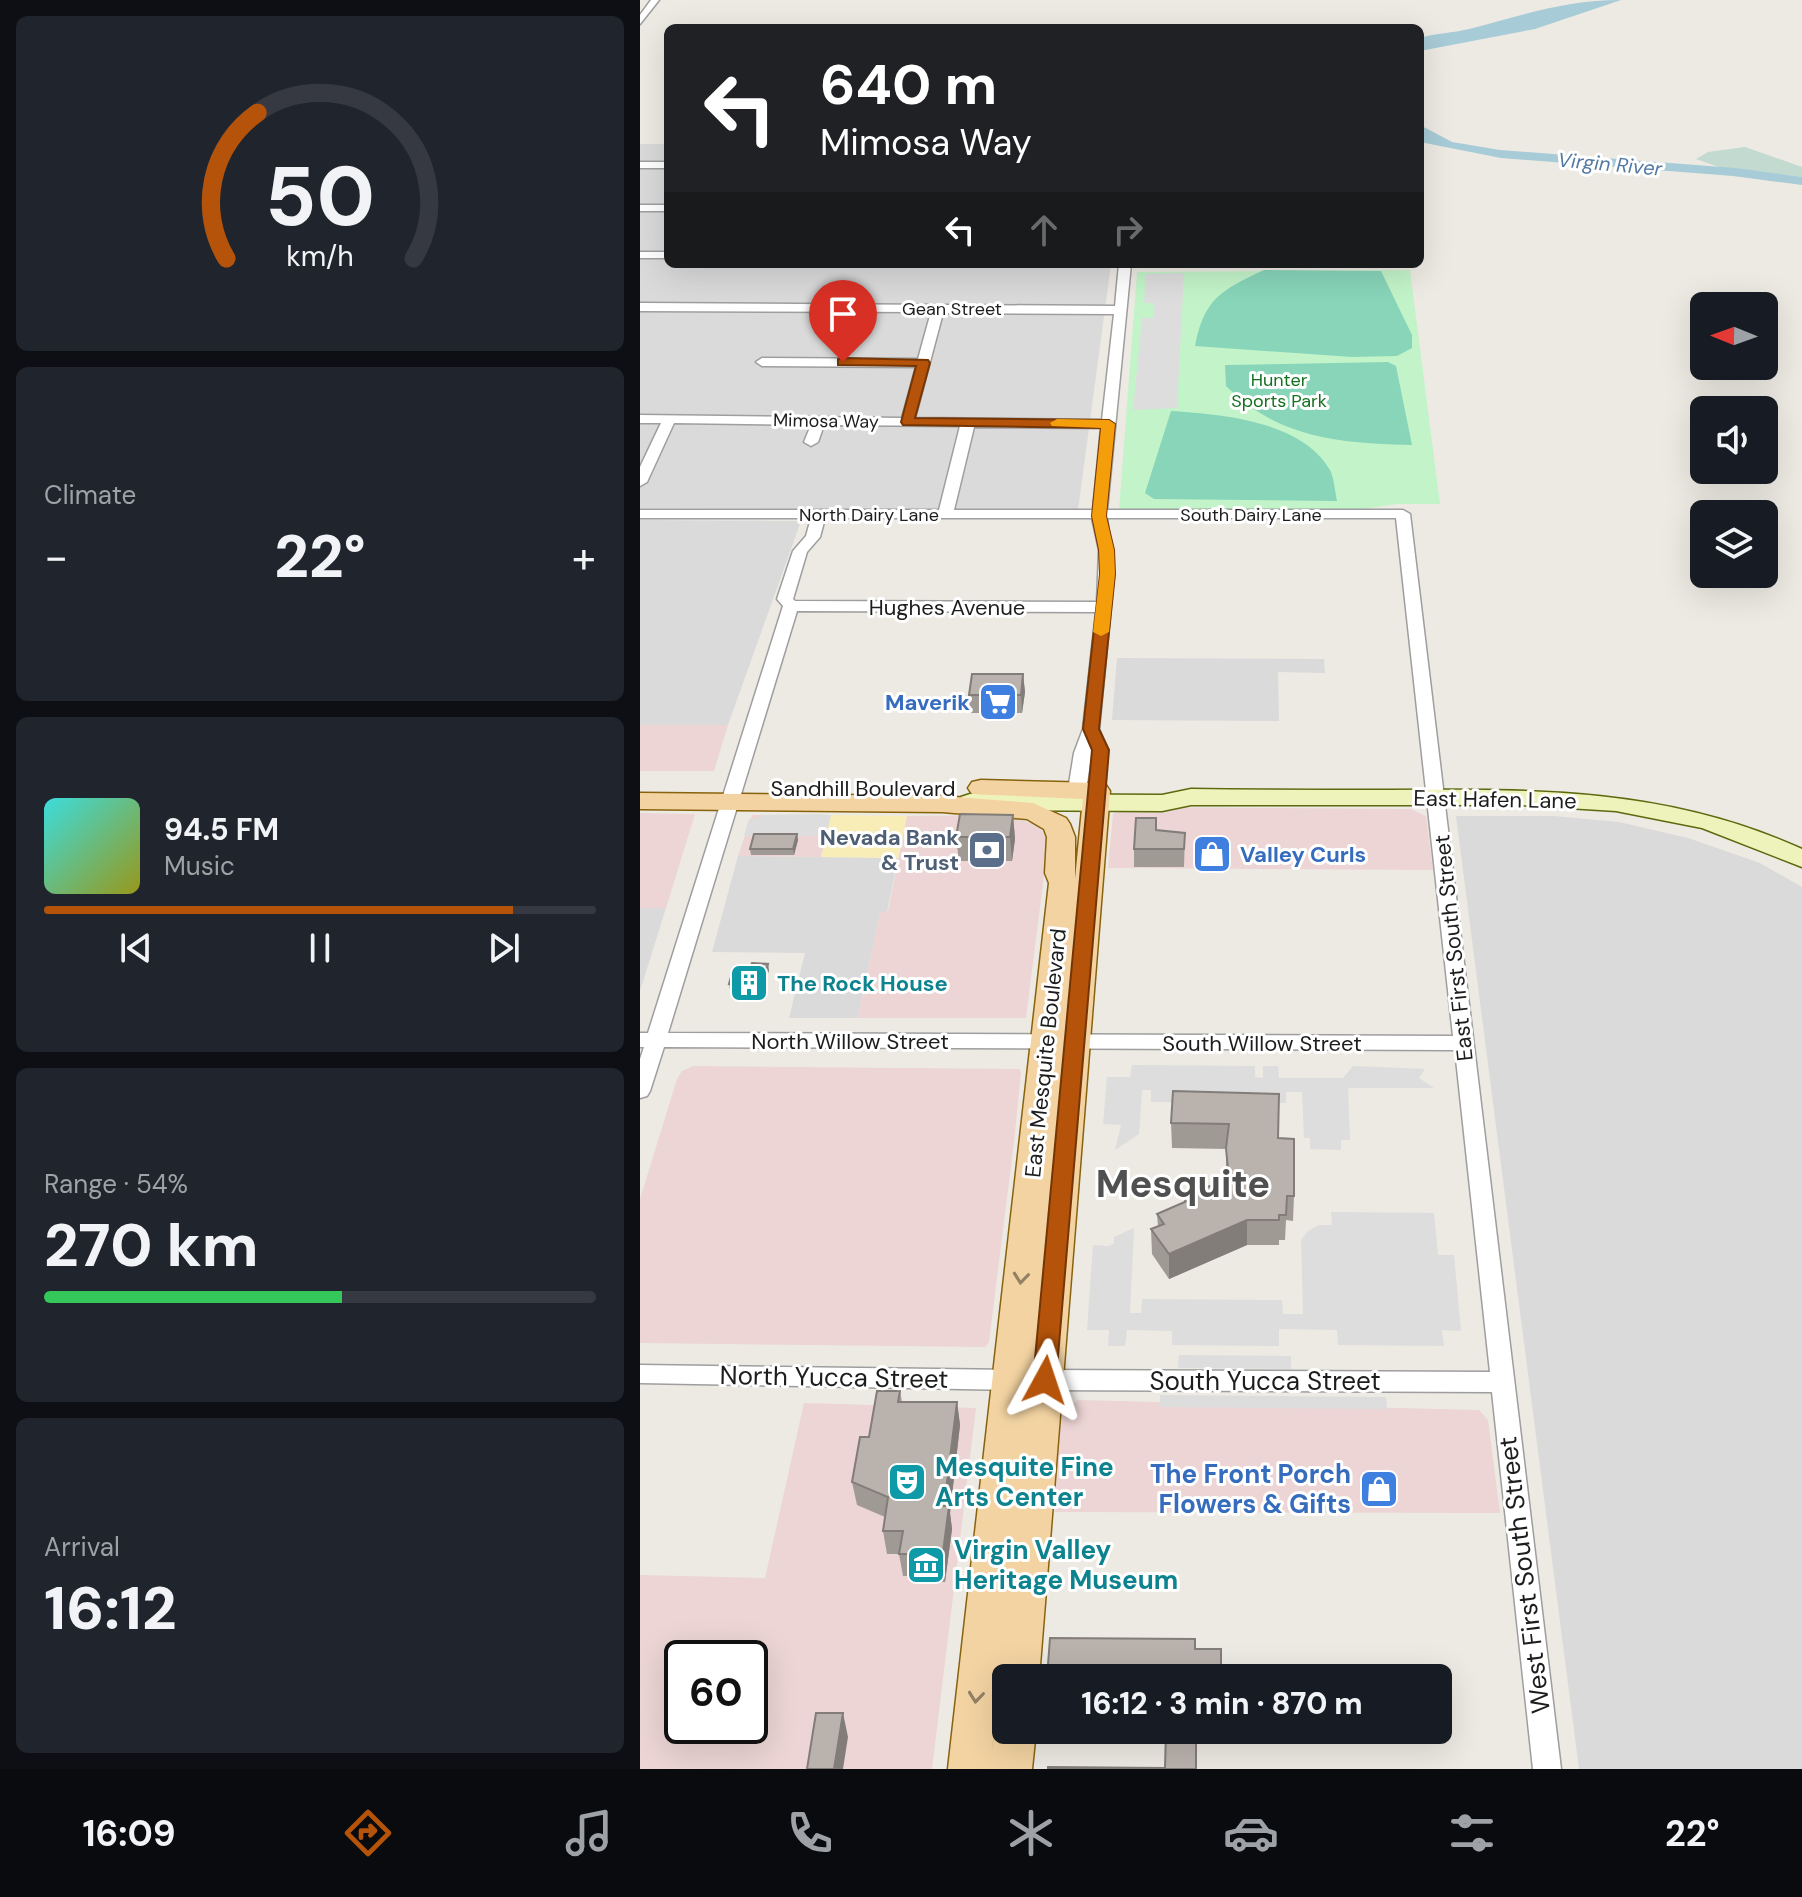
<!DOCTYPE html>
<meta charset="utf-8">
<style>
body{margin:0;font-family:"DM Sans",sans-serif;background:#20242c;color:#f1f3f6;height:100vh;display:flex;flex-direction:column;font-size:30px;white-space:nowrap}
*{box-sizing:border-box;margin:0}
p{font-size:26px;color:#9ea1a6}
.icon{flex:none;width:44px;height:44px;fill:none;stroke:currentColor;stroke-width:2;stroke-linecap:round;stroke-linejoin:round}
.map{position:relative;flex:1;overflow:hidden}
.panel{display:flex;flex-direction:column;gap:16px;padding:16px;background:#0d0f14;width:640px}
.panel>*{flex:none}
.top-card{position:absolute;left:24px;top:24px;width:760px;height:244px;border-radius:12px;box-shadow:0 8px 32px #0002;background:#202124;color:#fff;overflow:hidden}
.needle{width:52px;rotate:271deg}
.buttons{position:absolute;left:1050px;top:292px;display:grid;gap:16px}
.buttons a{display:grid;place-items:center;width:88px;height:88px;border-radius:12px;background:#171b24;box-shadow:0 8px 32px #0002;font-size:40px}
.speed{position:absolute;left:24px;top:1640px;display:flex;gap:16px;font-size:40px;font-weight:700;text-align:center}
.speed>*{display:grid;place-content:center;width:104px;height:104px;border-radius:50%;background:#171b24;box-shadow:0 8px 32px #0002;line-height:1}
.speed .limit{border:4px solid #111;border-radius:12px;background:#fff;color:#111}
.pin{position:absolute;display:grid;place-items:center;width:68px;height:68px;color:#fff;margin:-82px -34px;border-radius:50% 50% 50% 0;rotate:-45deg;box-shadow:0 0 8px #0007}
.pin .icon{rotate:45deg}
.me{position:absolute;width:88px;margin:-44px;rotate:5deg;stroke-linejoin:round;filter:drop-shadow(0 0 6px #0008)}
.turn{display:flex;align-items:center;gap:28px;height:168px;padding:0 24px;font-size:36px}
.turn .icon{width:104px;height:104px;stroke-width:2.5}
.turn b{display:block;font-size:56px;line-height:68px}
.lanes{display:flex;align-items:center;height:76px;padding:0 24px;background:#0003;justify-content:center;gap:40px;direction:ltr}
.lanes .off{opacity:.35}
.big{font-size:60px;font-weight:800;line-height:1.1}
.panel .widget{flex:1;display:flex;flex-direction:column;justify-content:center;gap:12px;min-width:0;padding:0 28px;border-radius:12px;background:#20242c}
.panel .dial{align-items:center;gap:0}
.dial svg{height:208px;overflow:visible;fill:none;stroke:#363941;stroke-width:7;stroke-linecap:round;text-anchor:middle}
.dial text{fill:#f1f3f6;stroke:none}
.song{display:flex;align-items:center;gap:24px}
.cover{width:96px;height:96px;border-radius:12px;background:linear-gradient(135deg,hsl(180 70% 55%),hsl(60 70% 35%))}
.played{height:8px;border-radius:4px;background:linear-gradient(90deg,#b45309 85%,#363941 85%)}
.keys{display:flex;justify-content:space-around;direction:ltr}
.heat{display:flex;justify-content:space-between;align-items:center;font-size:44px;direction:ltr}
.charge{height:12px;border-radius:6px;background:linear-gradient(90deg,#34c759 54%,#363941 0)}
.trip{position:absolute;left:352px;top:1664px;width:460px;height:80px;border-radius:12px;background:#171b24;box-shadow:0 8px 32px #0002;font-weight:800;line-height:80px;text-align:center}
.menu{display:flex;height:128px;justify-content:space-around;align-items:center;background:#090b0e;color:#9ea1a6}
.menu .icon{width:56px;height:56px}
.menu .active{color:#b45309}
.menu b{font-size:36px;color:#f1f3f6}
main{display:flex;flex:1;min-height:0}
.map>svg:first-child{display:block}
</style>
<main>
<section class="panel">
<div class="widget dial"><svg viewBox="0 0 100 80">
<path d="M14 69A42 42 0 1 1 86 69"/>
<path d="M14 69A42 42 0 0 1 26 13" stroke="#b45309"/>
<text x="50" y="56" font-size="32" font-weight="700">50</text>
<text x="50" y="72" font-size="11">km/h</text>
</svg></div>
<div class="widget"><p>Climate</p>
<div class="heat"><a>−</a><b class="big">22°</b><a>+</a></div>
</div>
<div class="widget">
<div class="song"><i class="cover"></i><div><b>94.5 FM</b><p>Music</p></div></div>
<div class="played"></div>
<div class="keys"><svg class="icon" aria-label="previous" viewBox="0 0 24 24"><path d="M18 5L8 12l10 7zM5 5v14"/></svg><svg class="icon" aria-label="pause" viewBox="0 0 24 24"><path d="M8 5v14M16 5v14"/></svg><svg class="icon" aria-label="next" viewBox="0 0 24 24"><path d="M6 5l10 7-10 7zM19 5v14"/></svg></div>
</div>
<div class="widget"><p>Range · 54%</p><b class="big">270 km</b><div class="charge"></div></div>
<div class="widget"><p>Arrival</p><b class="big">16:12</b></div>
</section>
<div class="map">
<svg width="1162" height="1769" viewBox="0 0 1162 1769">
<rect width="100%" height="100%" fill="#edeae3"/>
<path fill="#dadada" d="M0,144H28V264H471L438,510L0,508Z
M0,520L161,521L88,725H0Z
M477,658L684,659L685,673L638,672L639,721L472,720Z
M816,816H914L979,822L1048,838L1120,863L1162,887V1769H939Z
M98,856L258,858L247,912H240L218,1018H149L165,953L72,952Z
M0,908H26L0,991Z"/>
<path fill="#ecd5d4" fill-rule="evenodd" d="M0,725H88L74,771H0Z
M488,807L771,809L786,816L793,870L468,868L473,814Z
M0,813L55,814L26,908H0Z
M112,815H191L181,857L98,856Z
M364,815L397,825L405,834L408,844L386,1018H218L240,912L248,911L267,816Z
M53,1066L379,1069L381,1072L374,1142L349,1342L345,1347L0,1343V1199L37,1079L42,1071Z
M438,1400L839,1410L848,1420L860,1513L415,1512L419,1415Z
M164,1403L336,1408L292,1769H0V1575L125,1578ZM42,1658H110V1726H42Z"/>
<path fill="#c2dacf" d="M1105,147L1162,167V177L1079,167L1056,159L1068,152Z"/>
<path fill="#f8edb6" d="M191,815L267,816L258,858L181,857Z"/>
<path fill="#c3f4c9" d="M770,270L800,504H757L712,511L479,510L497,272Z"/>
<path fill="#88d5ba" d="M624,270L741,271L772,335V348L757,356L712,357L555,346C564,298 582,290 624,270Z
M748,362L756,366L772,445C701,443 639,439 586,386L585,365Z
M531,411C581,414 662,421 690,470C694,478 695,491 697,501L514,499L505,493Z"/>
<path fill="#ddd" d="M544,273L537,408L493,410L502,318H513L514,303H504L506,274Z
M121,815L177,814L191,815L186,836H104L109,819H117Z
M492,1065L615,1066V1077L623,1078V1066H638L639,1078H703L713,1066L785,1069L779,1078L794,1088H708L710,1140H701V1150L670,1149V1138H664L662,1092H646V1103L511,1102V1090H502L499,1134L475,1150L481,1125L463,1124L467,1077H490Z
M691,1212L794,1213L798,1255H814L821,1331L802,1330L804,1346L698,1345L697,1330L639,1329V1346L532,1345V1331L487,1330L485,1346H468L469,1330H447L453,1245L469,1246L474,1243V1237L494,1228L490,1313H501L502,1299L642,1300L643,1314H663L661,1240L668,1231L679,1225H692Z
M539,1355L651,1356V1369L538,1368Z
M520,1395L746,1397L747,1409L520,1407Z"/>
<path fill="#a7cbd7" d="M981,0L895,29L780,51V38C796,33 813,33 829,29C882,15 926,0 981,0Z
M780,125L812,142L860,150L1095,168L1162,177V185L1093,176L861,158L780,142Z"/>
<g fill="none" stroke-linecap="round" stroke-linejoin="round">
<defs>
<path id="minor" d="M11,0H19L0,24V15Z
M0,162H28V168H0Z
M0,205H28V211H0Z
M0,252H28V258H0Z
M479,264H491L467,510H763L770,514L921,1769H893L852,1392L401,1390L393,1387L389,1380L393,1373L401,1370L850,1372L815,1050L24,1047L10,1091L7,1096L0,1098V1059L4,1047H0V1033H8L143,606L137,599L153,551L166,536L171,518H0V510H299L320,426L184,425L178,442L171,446L164,442L171,425L34,423L7,482L0,486V467L21,423H0V415L262,418L276,367L122,366L116,362L122,358L278,359L291,312L0,311V303L475,306ZM303,313L474,314L462,420L275,418ZM334,427L461,428L453,510H314ZM185,518H452L459,550L457,602L155,601L153,599L167,552L180,537ZM467,518H756L813,1036L28,1033L157,611L456,612L443,729L434,753L428,790L437,795L446,790L452,750L448,791L457,796L463,795L468,750L459,729L474,574Z
M0,1365L375,1370L383,1373L387,1380L383,1387L375,1390L0,1383Z"/>
<path id="secondary" d="M551,789C618,790 685,790 751,790C896,789 1028,788 1162,849V867L1062,828L976,811L881,805H551L522,811L330,810L321,807L318,802L321,797L330,794L522,795Z"/>
<path id="primary" d="M341,780L457,783L466,785L470,791L399,1678H366V1692L359,1679L352,1753L354,1730L360,1716L366,1714V1730H396L392,1769H308L409,883L405,873L407,837L404,829L387,819L302,812L0,809V793L302,796L393,803L426,818L430,824L435,837V879L443,799L332,794L328,788L332,782Z"/>
</defs>
<use href="#minor" stroke="#9e9e9e" stroke-width="3"/>
<use href="#secondary" stroke="#5c690e" stroke-width="3"/>
<use href="#primary" stroke="#88630d" stroke-width="3"/>
<use href="#minor" fill="#fff" fill-rule="evenodd"/>
<use href="#secondary" fill="#eef3bb" fill-rule="evenodd"/>
<use href="#primary" fill="#f3d3a2" fill-rule="evenodd"/>
</g>
<path fill="#a09a95" d="M383,674L385,692L382,713H330L329,695Z
M373,815L375,839L372,861H319L316,837Z
M516,818V830L545,833L544,867H494V849Z
M157,834L158,840L154,855H111L110,849Z
M129,970L123,990H90L89,984Z
M533,1091L638,1138L654,1196L653,1221L646,1220L645,1240H639V1245H607L529,1279L512,1254L511,1229L518,1227L517,1214L544,1202V1196L583,1181L586,1174V1149L532,1148L531,1123Z
M260,1391L262,1402H317L320,1425L310,1513L312,1529L305,1582H273L272,1576H263L259,1554H247L243,1531L245,1517L217,1505L212,1482L229,1437Z
M410,1638L555,1649L581,1678H407Z"/>
<path fill="#827d79" d="M383,674L385,692L382,713L381,695Z
M373,815L375,839L372,861L370,837Z
M157,834L158,840L154,855L153,849Z
M128,964L129,970L123,990L122,984Z
M607,1220V1245L529,1279V1254Z
M317,1402L320,1425L310,1513L312,1529L305,1582L302,1560L304,1506Z
M203,1713L208,1737L203,1769H194Z"/>
<path fill="#bab3ad" stroke="#827d79" stroke-width="2" d="M332,674H383L381,695H329Z
M320,814L373,815L370,837H316Z
M496,818H516V830L545,833L544,849H494Z
M114,834H157L153,849H110Z
M112,963L128,964L122,984H89L93,970H109Z
M533,1091L639,1094L638,1138L654,1139V1196H647L646,1215H639V1220H607L529,1254L511,1229L524,1224L517,1214L547,1201L544,1196L583,1181L588,1169L586,1148L589,1124L531,1123Z
M237,1391H260L258,1402H317L304,1506H309L302,1560L269,1559L270,1554H259L263,1531H243L248,1497L212,1482L220,1437H229Z
M410,1638L555,1639V1649H581V1678H527V1665H435L434,1678H407Z
M176,1713H203L194,1769H167Z
M526,1730H556V1769H408V1767L525,1768Z"/>
<defs><path id="oneway-chevron" d="M-2-3.5L2.5 0L-2 3.5" fill="none" stroke-width="1.6" stroke-linecap="round" stroke-linejoin="round" transform="scale(2)"/></defs>
<g stroke="#938166">
<use href="#oneway-chevron" transform="translate(381 1278) rotate(96)"/>
<use href="#oneway-chevron" transform="translate(336 1697) rotate(96)"/>
</g>
<path fill="#b45309" stroke="#753606" stroke-width="2" d="M203,358L288,360L290,363L275,418L469,420L475,424L466,516L474,550L475,574L459,729L469,750L416,1380L413,1387L405,1389L397,1387L393,1380L452,750L443,729L460,574L459,550L452,516L461,428L263,425L261,422L276,366L198,365V359Z"/>
<path fill="#f59e0b" d="M417,419L469,420L475,424L466,516L474,550L475,574L469,632L461,636L453,632L460,574L459,550L452,516L461,428L412,426L410,423Z"/>
<defs>
<symbol id="supermarket-square" viewBox="-11 -11 22 22"><rect x="-9" y="-9" width="18" height="18" rx="4" fill="#3f7fe0" stroke="#fff"/><path d="M-6-5.5h2.5l.6 2H6L4.5 2H-2.5L-4.4-4H-6ZM-1.5 3.2a1.3 1.3 0 1 0 .1 0ZM3 3.2a1.3 1.3 0 1 0 .1 0Z" fill="#fff"/></symbol>
<symbol id="bank-square" viewBox="-11 -11 22 22"><rect x="-9" y="-9" width="18" height="18" rx="4" fill="#5c6f8a" stroke="#fff"/><path d="M-6-4H6V4H-6ZM0-2.3a2.3 2.3 0 1 0 0 4.6a2.3 2.3 0 1 0 0-4.6Z" fill="#fff"/></symbol>
<symbol id="shop-square" viewBox="-11 -11 22 22"><rect x="-9" y="-9" width="18" height="18" rx="4" fill="#3f7fe0" stroke="#fff"/><path d="M-5-2.5h2.3a2.7 3.5 0 0 1 5.4 0H5L5.5 6h-11ZM-1.5-2.5h3a1.5 2.3 0 0 0-3 0Z" fill="#fff"/></symbol>
<symbol id="building-square" viewBox="-11 -11 22 22"><rect x="-9" y="-9" width="18" height="18" rx="4" fill="#0f9aa8" stroke="#fff"/><path d="M-4-6H4V6H1V3H-1V6H-4ZM-2.5-4.3h1.7v1.8h-1.7ZM.8-4.3h1.7v1.8H.8ZM-2.5-1h1.7V.8h-1.7ZM.8-1h1.7V.8H.8Z" fill="#fff"/></symbol>
<symbol id="theatre-square" viewBox="-11 -11 22 22"><rect x="-9" y="-9" width="18" height="18" rx="4" fill="#0f9aa8" stroke="#fff"/><path d="M-5-5.5Q0-4 5-5.5V0Q5 5 0 6Q-5 5-5 0ZM-3.3-2.5H-1v1.5H-3.3ZM1-2.5H3.3v1.5H1ZM-2.8 1Q0 5.5 2.8 1Z" fill="#fff"/></symbol>
<symbol id="museum-square" viewBox="-11 -11 22 22"><rect x="-9" y="-9" width="18" height="18" rx="4" fill="#0f9aa8" stroke="#fff"/><path d="M0-6L6-3V-2H-6V-3ZM-5-1h2V3h-2ZM-1-1h2V3h-2ZM3-1h2V3H3ZM-6 4H6V6H-6Z" fill="#fff"/></symbol>
</defs>
<g fill-rule="evenodd">
<use href="#supermarket-square" x="336" y="680" width="44" height="44"/>
<use href="#bank-square" x="325" y="828" width="44" height="44"/>
<use href="#shop-square" x="550" y="832" width="44" height="44"/>
<use href="#building-square" x="87" y="961" width="44" height="44"/>
<use href="#theatre-square" x="245" y="1460" width="44" height="44"/>
<use href="#shop-square" x="717" y="1467" width="44" height="44"/>
<use href="#museum-square" x="264" y="1543" width="44" height="44"/>
</g>
<g text-anchor="middle" stroke-width="6" stroke-linejoin="round" paint-order="stroke">
<g font-size="18" fill="#1d1d1d" stroke="#fff">
<text x="312" y="315">Gean Street</text>
<text transform="translate(186 421) rotate(1)" y="6">Mimosa Way</text>
<text x="229" y="521">North Dairy Lane</text>
<text x="611" y="521">South Dairy Lane</text>
</g>
<g font-size="18" fill="#15701f" stroke="#fff">
<text x="639" y="386">Hunter<tspan x="639" dy="21">Sports Park</tspan></text>
</g>
<g font-size="20" font-style="italic" fill="#5278a3" stroke="#fff">
<text transform="translate(970 164) rotate(5)" y="7">Virgin River</text>
</g>
<g font-size="22" fill="#1d1d1d" stroke="#fff">
<text x="307" y="615">Hughes Avenue</text>
<text x="223" y="796">Sandhill Boulevard</text>
<text transform="translate(855 799) rotate(1)" y="8">East Hafen Lane</text>
<text transform="translate(813 948) rotate(-96)" y="8">East First South Street</text>
<text x="210" y="1049">North Willow Street</text>
<text x="622" y="1051">South Willow Street</text>
<text transform="translate(405 1053) rotate(-84)" y="8">East Mesquite Boulevard</text>
</g>
<g font-size="22" font-weight="bold" fill="#366cbe" stroke="#fff" text-anchor="end">
<text x="330" y="710">Maverik</text>
<text x="600" y="862" text-anchor="start">Valley Curls</text>
</g>
<g font-size="22" font-weight="bold" fill="#4e5e75" stroke="#fff" text-anchor="end">
<text x="319" y="845">Nevada Bank<tspan x="319" dy="25">&amp; Trust</tspan></text>
</g>
<g font-size="22" font-weight="bold" fill="#0d838f" stroke="#fff" text-anchor="start">
<text x="137" y="991">The Rock House</text>
</g>
<g font-size="26" fill="#1d1d1d" stroke="#fff">
<text transform="translate(194 1377) rotate(1)" y="9">North Yucca Street</text>
<text x="625" y="1390">South Yucca Street</text>
<text transform="translate(884 1575) rotate(-97)" y="9">West First South Street</text>
</g>
<g font-size="26" font-weight="bold" fill="#0d838f" stroke="#fff" text-anchor="start">
<text x="295" y="1476">Mesquite Fine<tspan x="295" dy="30">Arts Center</tspan></text>
<text x="314" y="1559">Virgin Valley<tspan x="314" dy="30">Heritage Museum</tspan></text>
</g>
<g font-size="26" font-weight="bold" fill="#366cbe" stroke="#fff" text-anchor="end">
<text x="711" y="1483">The Front Porch<tspan x="711" dy="30">Flowers &amp; Gifts</tspan></text>
</g>
<g font-size="38" font-weight="bold" fill="#505050" stroke="#fff">
<text x="543" y="1197">Mesquite</text>
</g>
</g>
</svg>
<div class="buttons">
<a><svg class="needle" viewBox="-14 -14 28 28"><path d="M0-13l5 13h-10z" fill="#e53935"/><path d="M0 13l5-13h-10z" fill="#9ea1a6"/></svg></a>
<a><svg class="icon" aria-label="sound" viewBox="0 0 24 24"><path d="M4 9h4l5-4v14l-5-4H4zM17 9q2 3 0 6"/></svg></a>
<a><svg class="icon" aria-label="layers" viewBox="0 0 24 24"><path d="M12 4l9 5-9 5-9-5zM3 14l9 5 9-5"/></svg></a>
</div>
<div class="speed"><div class="limit">60</div></div>
<div class="pin" style="left:203px;top:362px;background:#d93025"><svg class="icon" aria-label="arrive" viewBox="0 0 24 24"><path d="M6 21V4h12l-3 4 3 4H6"/></svg></div>
<svg class="me" style="left:405px;top:1380px" viewBox="-20 -20 40 40"><path d="M0-17L14 15 0 8-14 15z" fill="#b45309" stroke="#fff" stroke-width="4"/></svg>
<div class="trip">16:12 · 3 min · 870 m</div>
<div class="top-card">
<div class="turn"><svg class="icon" aria-label="left" viewBox="0 0 24 24"><path d="M17 20v-9H6M10 6l-5 5 5 5"/></svg><div><b>640 m</b>Mimosa Way</div></div>
<div class="lanes"><svg class="icon" aria-label="left" viewBox="0 0 24 24"><path d="M17 20v-9H6M10 6l-5 5 5 5"/></svg><svg class="icon off" aria-label="ahead" viewBox="0 0 24 24"><path d="M12 20V5M6 11l6-6 6 6"/></svg><svg class="icon off" aria-label="right" viewBox="0 0 24 24"><path d="M7 20v-9h11M14 6l5 5-5 5"/></svg></div>
</div>
</div>
</main>
<nav class="menu">
<b>16:09</b>
<svg class="icon active" aria-label="directions" viewBox="0 0 24 24"><path d="M12 3l9 9-9 9-9-9zM9 14v-3h6M13 9l2 2-2 2"/></svg>
<svg class="icon" aria-label="music" viewBox="0 0 24 24"><path d="M9 18V5l10-2v13"/><circle cx="6" cy="18" r="3"/><circle cx="16" cy="16" r="3"/></svg>
<svg class="icon" aria-label="phone" viewBox="0 0 24 24"><path d="M5 4h4l2 5-3 2q2 4 5 5l2-3 5 2v4C11 20 4 13 5 4z"/></svg>
<svg class="icon" aria-label="climate" viewBox="0 0 24 24"><path d="M12 3v18M4 7l16 10M4 17L20 7"/></svg>
<svg class="icon" aria-label="car" viewBox="0 0 24 24"><path d="M5 17H2v-5l4-1 3-4h7l3 4 3 1v5h-3M9 17h6M6 11h13"/><circle cx="7" cy="17" r="2"/><circle cx="17" cy="17" r="2"/></svg>
<svg class="icon" aria-label="filters" viewBox="0 0 24 24"><path d="M4 7h16M4 17h16"/><circle cx="9" cy="7" r="2"/><circle cx="15" cy="17" r="2"/></svg>
<b>22°</b>
</nav>
